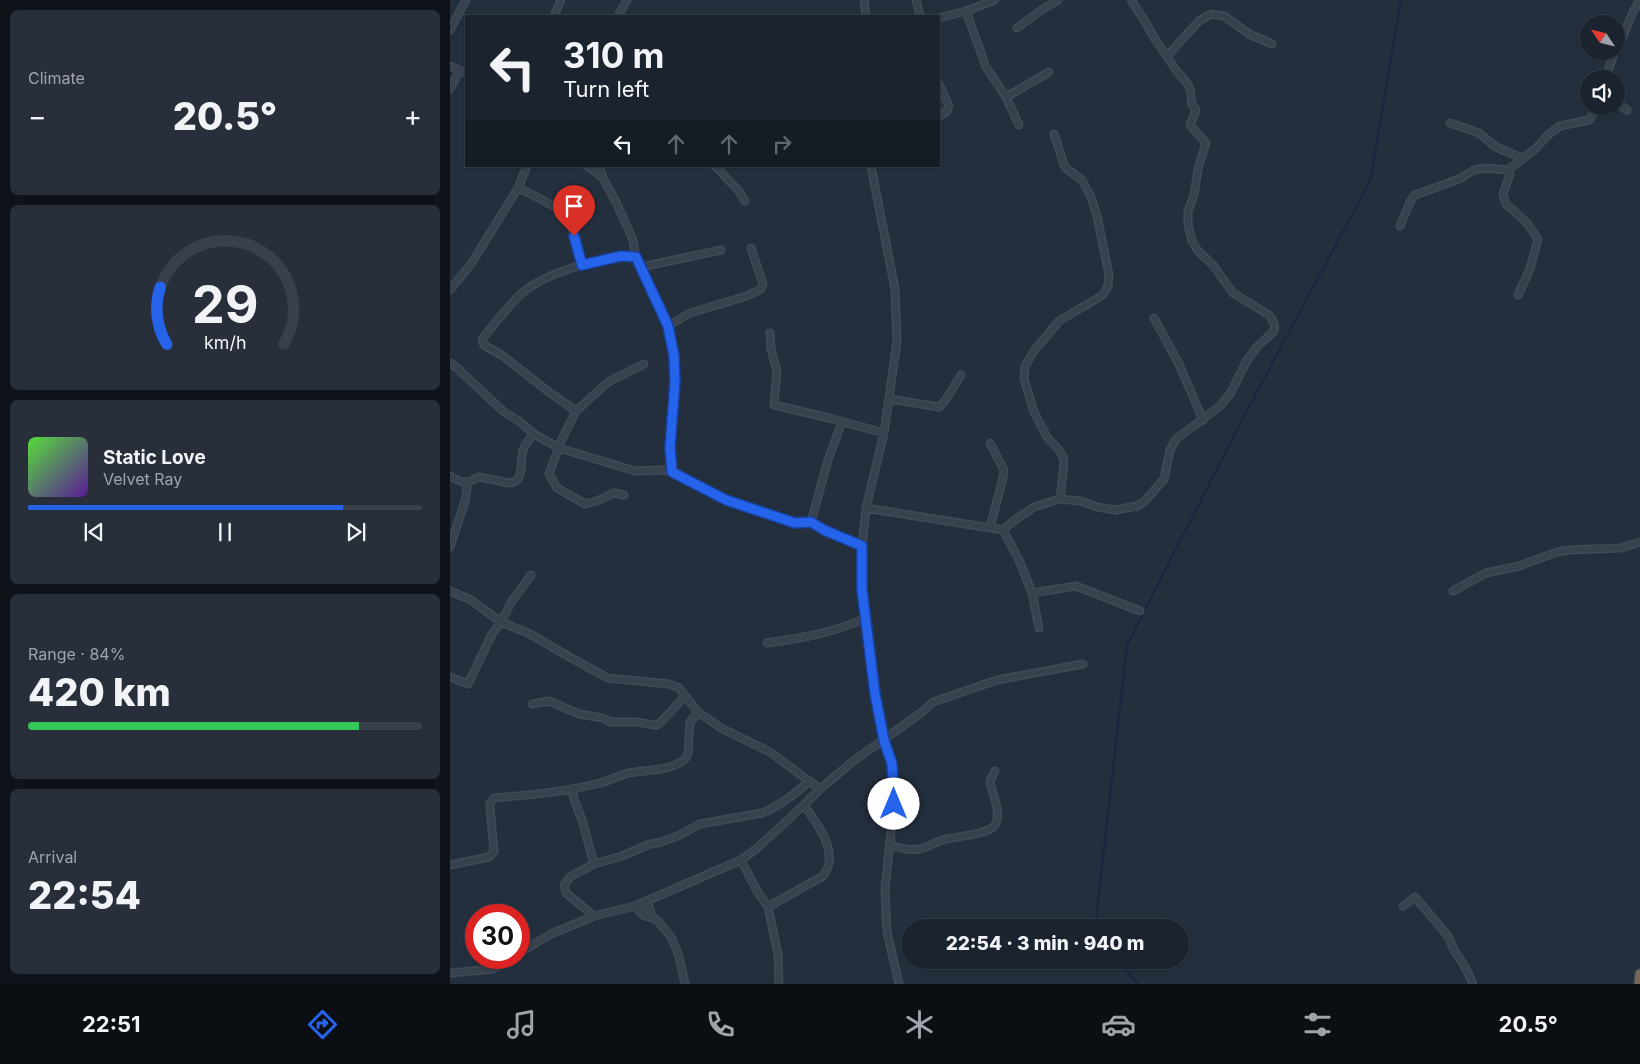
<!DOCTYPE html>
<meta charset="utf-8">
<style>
body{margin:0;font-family:Inter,sans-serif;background:#282f3a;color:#f1f3f6;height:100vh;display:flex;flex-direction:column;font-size:19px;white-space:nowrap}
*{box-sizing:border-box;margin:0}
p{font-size:16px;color:#a0a4aa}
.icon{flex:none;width:28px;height:28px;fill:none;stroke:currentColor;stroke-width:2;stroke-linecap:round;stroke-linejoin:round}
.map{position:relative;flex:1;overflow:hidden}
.side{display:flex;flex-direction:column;gap:10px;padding:10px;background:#0f1319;width:450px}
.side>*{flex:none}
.banner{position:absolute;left:15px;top:15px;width:475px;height:152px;border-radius:0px;box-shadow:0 1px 4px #0004,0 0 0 1px #39404a;background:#1b232e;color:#f1f3f6;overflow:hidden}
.needle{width:32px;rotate:305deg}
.fabs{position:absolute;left:1130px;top:15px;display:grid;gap:10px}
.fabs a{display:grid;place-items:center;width:45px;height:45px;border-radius:50%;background:#1b232e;box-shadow:0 1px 4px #0004,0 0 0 1px #39404a;font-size:25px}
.speed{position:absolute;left:15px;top:904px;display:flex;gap:10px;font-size:25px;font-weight:700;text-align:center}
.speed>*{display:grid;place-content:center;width:65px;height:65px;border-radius:50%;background:#1b232e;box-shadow:0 1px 4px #0004,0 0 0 1px #39404a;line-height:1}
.speed .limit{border:8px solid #d22;background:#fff;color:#111}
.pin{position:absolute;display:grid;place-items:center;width:42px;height:42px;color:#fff;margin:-51px -21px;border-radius:50% 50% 50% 0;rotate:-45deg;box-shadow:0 0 5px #0007}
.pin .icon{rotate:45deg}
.me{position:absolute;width:55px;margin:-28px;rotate:0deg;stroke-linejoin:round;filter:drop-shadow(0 0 4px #0008)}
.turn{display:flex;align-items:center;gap:18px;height:105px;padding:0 15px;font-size:22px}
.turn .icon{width:65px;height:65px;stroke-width:2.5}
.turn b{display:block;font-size:35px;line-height:42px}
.lanes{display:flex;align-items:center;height:48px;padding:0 15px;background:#0003;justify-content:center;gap:25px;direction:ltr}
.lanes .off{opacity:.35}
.big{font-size:38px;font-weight:800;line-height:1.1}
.side .tile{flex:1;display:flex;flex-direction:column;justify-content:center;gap:8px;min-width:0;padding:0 18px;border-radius:8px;background:#282f3a}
.side .dial{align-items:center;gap:0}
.dial svg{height:130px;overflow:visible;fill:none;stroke:#39404a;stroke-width:7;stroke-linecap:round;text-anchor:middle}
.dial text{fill:#f1f3f6;stroke:none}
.song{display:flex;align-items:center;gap:15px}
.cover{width:60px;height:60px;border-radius:8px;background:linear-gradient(135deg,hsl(110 70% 55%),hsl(270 70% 35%))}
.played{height:5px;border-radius:2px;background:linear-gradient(90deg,#2563eb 80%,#39404a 80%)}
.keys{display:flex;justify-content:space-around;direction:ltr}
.heat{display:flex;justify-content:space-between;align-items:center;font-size:28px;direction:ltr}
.charge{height:8px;border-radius:4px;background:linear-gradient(90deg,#34c759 84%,#39404a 0)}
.trip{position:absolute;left:451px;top:919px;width:288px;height:50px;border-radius:25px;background:#1b232e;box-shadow:0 1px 4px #0004,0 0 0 1px #39404a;font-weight:800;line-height:50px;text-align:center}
.tabs{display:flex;height:80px;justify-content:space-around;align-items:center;background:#0b0e12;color:#a0a4aa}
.tabs .icon{width:35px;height:35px}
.tabs .current{color:#2563eb}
.tabs b{font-size:22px;color:#f1f3f6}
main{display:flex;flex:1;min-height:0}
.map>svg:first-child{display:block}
</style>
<main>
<section class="side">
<div class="tile"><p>Climate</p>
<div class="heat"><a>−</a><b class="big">20.5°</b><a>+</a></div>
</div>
<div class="tile dial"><svg viewBox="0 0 100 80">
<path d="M14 69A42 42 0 1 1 86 69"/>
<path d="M14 69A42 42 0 0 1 10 34" stroke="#2563eb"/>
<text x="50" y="56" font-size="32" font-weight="700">29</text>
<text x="50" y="72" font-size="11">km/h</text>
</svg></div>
<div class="tile">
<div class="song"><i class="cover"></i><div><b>Static Love</b><p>Velvet Ray</p></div></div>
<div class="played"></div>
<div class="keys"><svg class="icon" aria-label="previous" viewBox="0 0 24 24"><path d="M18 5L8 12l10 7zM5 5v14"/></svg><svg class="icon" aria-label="pause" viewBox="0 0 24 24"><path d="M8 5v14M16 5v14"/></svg><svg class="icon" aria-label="next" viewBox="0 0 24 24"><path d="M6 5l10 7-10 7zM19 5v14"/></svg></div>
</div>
<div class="tile"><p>Range · 84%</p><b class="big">420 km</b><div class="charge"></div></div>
<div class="tile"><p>Arrival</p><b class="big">22:54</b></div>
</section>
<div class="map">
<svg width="1190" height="984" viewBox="0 0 1190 984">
<rect width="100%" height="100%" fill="#242f3e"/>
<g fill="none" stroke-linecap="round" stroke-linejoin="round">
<path stroke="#17263c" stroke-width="2" d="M645,928L677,645L794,416L920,181L951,0
M668,960L688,984"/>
<defs>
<path id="minor" d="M414,0L416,16
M466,0L470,16
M516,11L536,67L556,97L569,125
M104,16L111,0
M168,16L177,0
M489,18L516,11L545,0
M567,28L590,11L608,0
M0,30L16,0
M1137,36L1139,37
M1166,50C1176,34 1179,15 1190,0
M717,56L749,21L761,14L774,16L799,34L822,44
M0,66L16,73
M1155,79L1165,51
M489,84L499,106L496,112L489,116
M0,89L10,70
M556,97L599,72
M1166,102L1177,110
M1000,123L1029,133L1046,147L1072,158
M604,134L614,165L617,169L632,180L641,197L647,216L659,275L658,286L653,295L609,321L584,351L575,366L574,379L584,412L597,437L609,450L613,457L614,464L610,499
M137,166L153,178L166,202L183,240L186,257L218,326L224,356L225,382L220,447L222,472
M149,166L153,178
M265,166L289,191L295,201
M421,166L445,289L447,341L434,433L416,508L412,546V590L425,694L434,740L442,765L444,804L435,888L436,913L437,932L449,984
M1058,170L1060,174L1053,194L1056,204L1077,223L1088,239L1080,269L1068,295
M68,188C82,195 114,208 120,223C126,236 128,252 132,265
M950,226L961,200L965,195L1009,179L1024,170L1036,168L1058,170L1085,149L1099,134L1110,126L1139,120L1147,106
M191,267L271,250
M0,290L21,264L68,188L77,166
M704,318L729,364L753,420
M218,326L240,313L297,296L311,289L313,284L301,248
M320,333L321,349L327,371L324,405L379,418L434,433
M0,363L6,367L54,412L69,421L84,434L109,448L185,471L213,470L222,472L276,500L345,523L361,522L374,530L412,546
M439,399L489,407L495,401L511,375
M126,411L99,392L53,356L34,345L32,339C44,325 56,308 70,295C94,272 154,256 186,257
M110,444L99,474L107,488L135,504L147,501L164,493L174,495
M106,445L110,443L126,411L158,382L194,364
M0,476L12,482H18
M416,508L553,530L569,560L582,593L589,628
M361,522L378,460L392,422
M540,527L553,478L554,470L540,443
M553,530L565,520L584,507L610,499L631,501L647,507L665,510L687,506L694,502L714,479L720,450L726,439L769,407L780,394L796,362L807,347L824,331C826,325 823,320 819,315L783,293L763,265L748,251L742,241L738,224V211L744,195L748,169L756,143L740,125L746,110L742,104L740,89L737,83L726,70L703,36L696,23L681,0
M0,547L15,501L18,482L29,477L59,483C75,483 70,460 73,450C76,443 79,439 84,434
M0,591L21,600L51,622L62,601L81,575
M1003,591L1036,573L1069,566L1107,552L1119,550L1171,548L1190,542
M582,593L626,586L690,611
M317,643C352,638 383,633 416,618
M0,677L18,684L42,634L51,622L80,634L123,659L158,678L219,684L229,688L248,712L271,728L320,752L370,789
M82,704L99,701L129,714L153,718L160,722H187L204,725H207L212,721L235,696
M122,789L124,799L132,820L144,864
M439,845C449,848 461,851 470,849C479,847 487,841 496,839C507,836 542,835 546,823C551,810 542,794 540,781L545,771
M291,860L307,891L318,907L328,954L329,984
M0,865L39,857L44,851L40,808V803L44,798C79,795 115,792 150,783C159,781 169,775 179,773C193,770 232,771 238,754L240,722L248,712
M197,901L203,918
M185,906L193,915L207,920L221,937L229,956L235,984
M953,906L965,897L998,936L1004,950L1014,965L1023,984
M318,907L373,876C391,853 367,824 354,805
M144,916L116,893L114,885L121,876L144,864L172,856L200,844L208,843L228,836L250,824L312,813C330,806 345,794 360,781
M69,953L101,934L144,916L185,906L291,860L306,849L354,805L370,789L402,762L471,713L483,702L547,680L633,664
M0,973L43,969L62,958"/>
<path id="highway" d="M1189,984L1190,974"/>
</defs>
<use href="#minor" stroke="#414a57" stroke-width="9"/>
<use href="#highway" stroke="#434c59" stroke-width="11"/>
<use href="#minor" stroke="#38414e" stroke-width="6"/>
<use href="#highway" stroke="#746855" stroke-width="9"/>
</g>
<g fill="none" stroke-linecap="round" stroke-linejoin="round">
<defs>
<path id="route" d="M124,236L132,265L171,256L186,257L218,326L224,356L225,382L220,447L222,472L276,500L345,523L361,522L374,530L412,546V590L425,694L434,740L442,764L444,804"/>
</defs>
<use href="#route" stroke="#184099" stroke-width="12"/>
<use href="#route" stroke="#2563eb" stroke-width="9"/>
</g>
</svg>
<div class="fabs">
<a><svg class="needle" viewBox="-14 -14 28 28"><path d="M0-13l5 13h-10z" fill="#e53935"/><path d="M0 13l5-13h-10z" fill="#a0a4aa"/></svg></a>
<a><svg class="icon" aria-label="sound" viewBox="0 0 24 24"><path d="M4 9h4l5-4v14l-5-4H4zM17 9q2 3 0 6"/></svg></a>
</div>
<div class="speed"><div class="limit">30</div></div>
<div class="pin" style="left:124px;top:236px;background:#d93025"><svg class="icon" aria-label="arrive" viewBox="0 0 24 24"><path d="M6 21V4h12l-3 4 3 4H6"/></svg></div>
<svg class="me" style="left:444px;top:804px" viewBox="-20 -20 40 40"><circle r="19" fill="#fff"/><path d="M0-13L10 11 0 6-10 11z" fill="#2563eb"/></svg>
<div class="trip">22:54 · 3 min · 940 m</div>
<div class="banner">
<div class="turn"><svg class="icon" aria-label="left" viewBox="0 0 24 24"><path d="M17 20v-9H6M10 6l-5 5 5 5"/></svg><div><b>310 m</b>Turn left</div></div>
<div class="lanes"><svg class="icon" aria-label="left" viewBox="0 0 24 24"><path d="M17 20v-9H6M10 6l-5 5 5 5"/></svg><svg class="icon off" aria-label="ahead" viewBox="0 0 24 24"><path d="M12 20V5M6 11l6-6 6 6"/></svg><svg class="icon off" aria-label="ahead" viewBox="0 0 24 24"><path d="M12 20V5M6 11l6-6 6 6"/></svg><svg class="icon off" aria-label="right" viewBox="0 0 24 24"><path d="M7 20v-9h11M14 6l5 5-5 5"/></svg></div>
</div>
</div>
</main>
<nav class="tabs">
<b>22:51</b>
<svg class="icon current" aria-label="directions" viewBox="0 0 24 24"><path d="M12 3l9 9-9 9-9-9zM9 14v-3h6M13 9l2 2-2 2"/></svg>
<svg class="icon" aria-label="music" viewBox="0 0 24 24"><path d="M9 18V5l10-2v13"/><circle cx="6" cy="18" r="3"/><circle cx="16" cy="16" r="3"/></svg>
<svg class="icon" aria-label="phone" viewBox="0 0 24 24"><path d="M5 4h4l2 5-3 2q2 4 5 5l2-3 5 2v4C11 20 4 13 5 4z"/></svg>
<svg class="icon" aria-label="climate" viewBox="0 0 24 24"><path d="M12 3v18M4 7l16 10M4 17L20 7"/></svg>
<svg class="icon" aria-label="car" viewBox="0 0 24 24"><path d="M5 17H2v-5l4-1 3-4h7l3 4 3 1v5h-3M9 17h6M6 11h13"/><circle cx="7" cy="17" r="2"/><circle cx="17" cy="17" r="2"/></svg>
<svg class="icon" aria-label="filters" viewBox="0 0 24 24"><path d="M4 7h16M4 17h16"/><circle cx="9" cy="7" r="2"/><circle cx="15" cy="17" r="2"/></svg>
<b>20.5°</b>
</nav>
